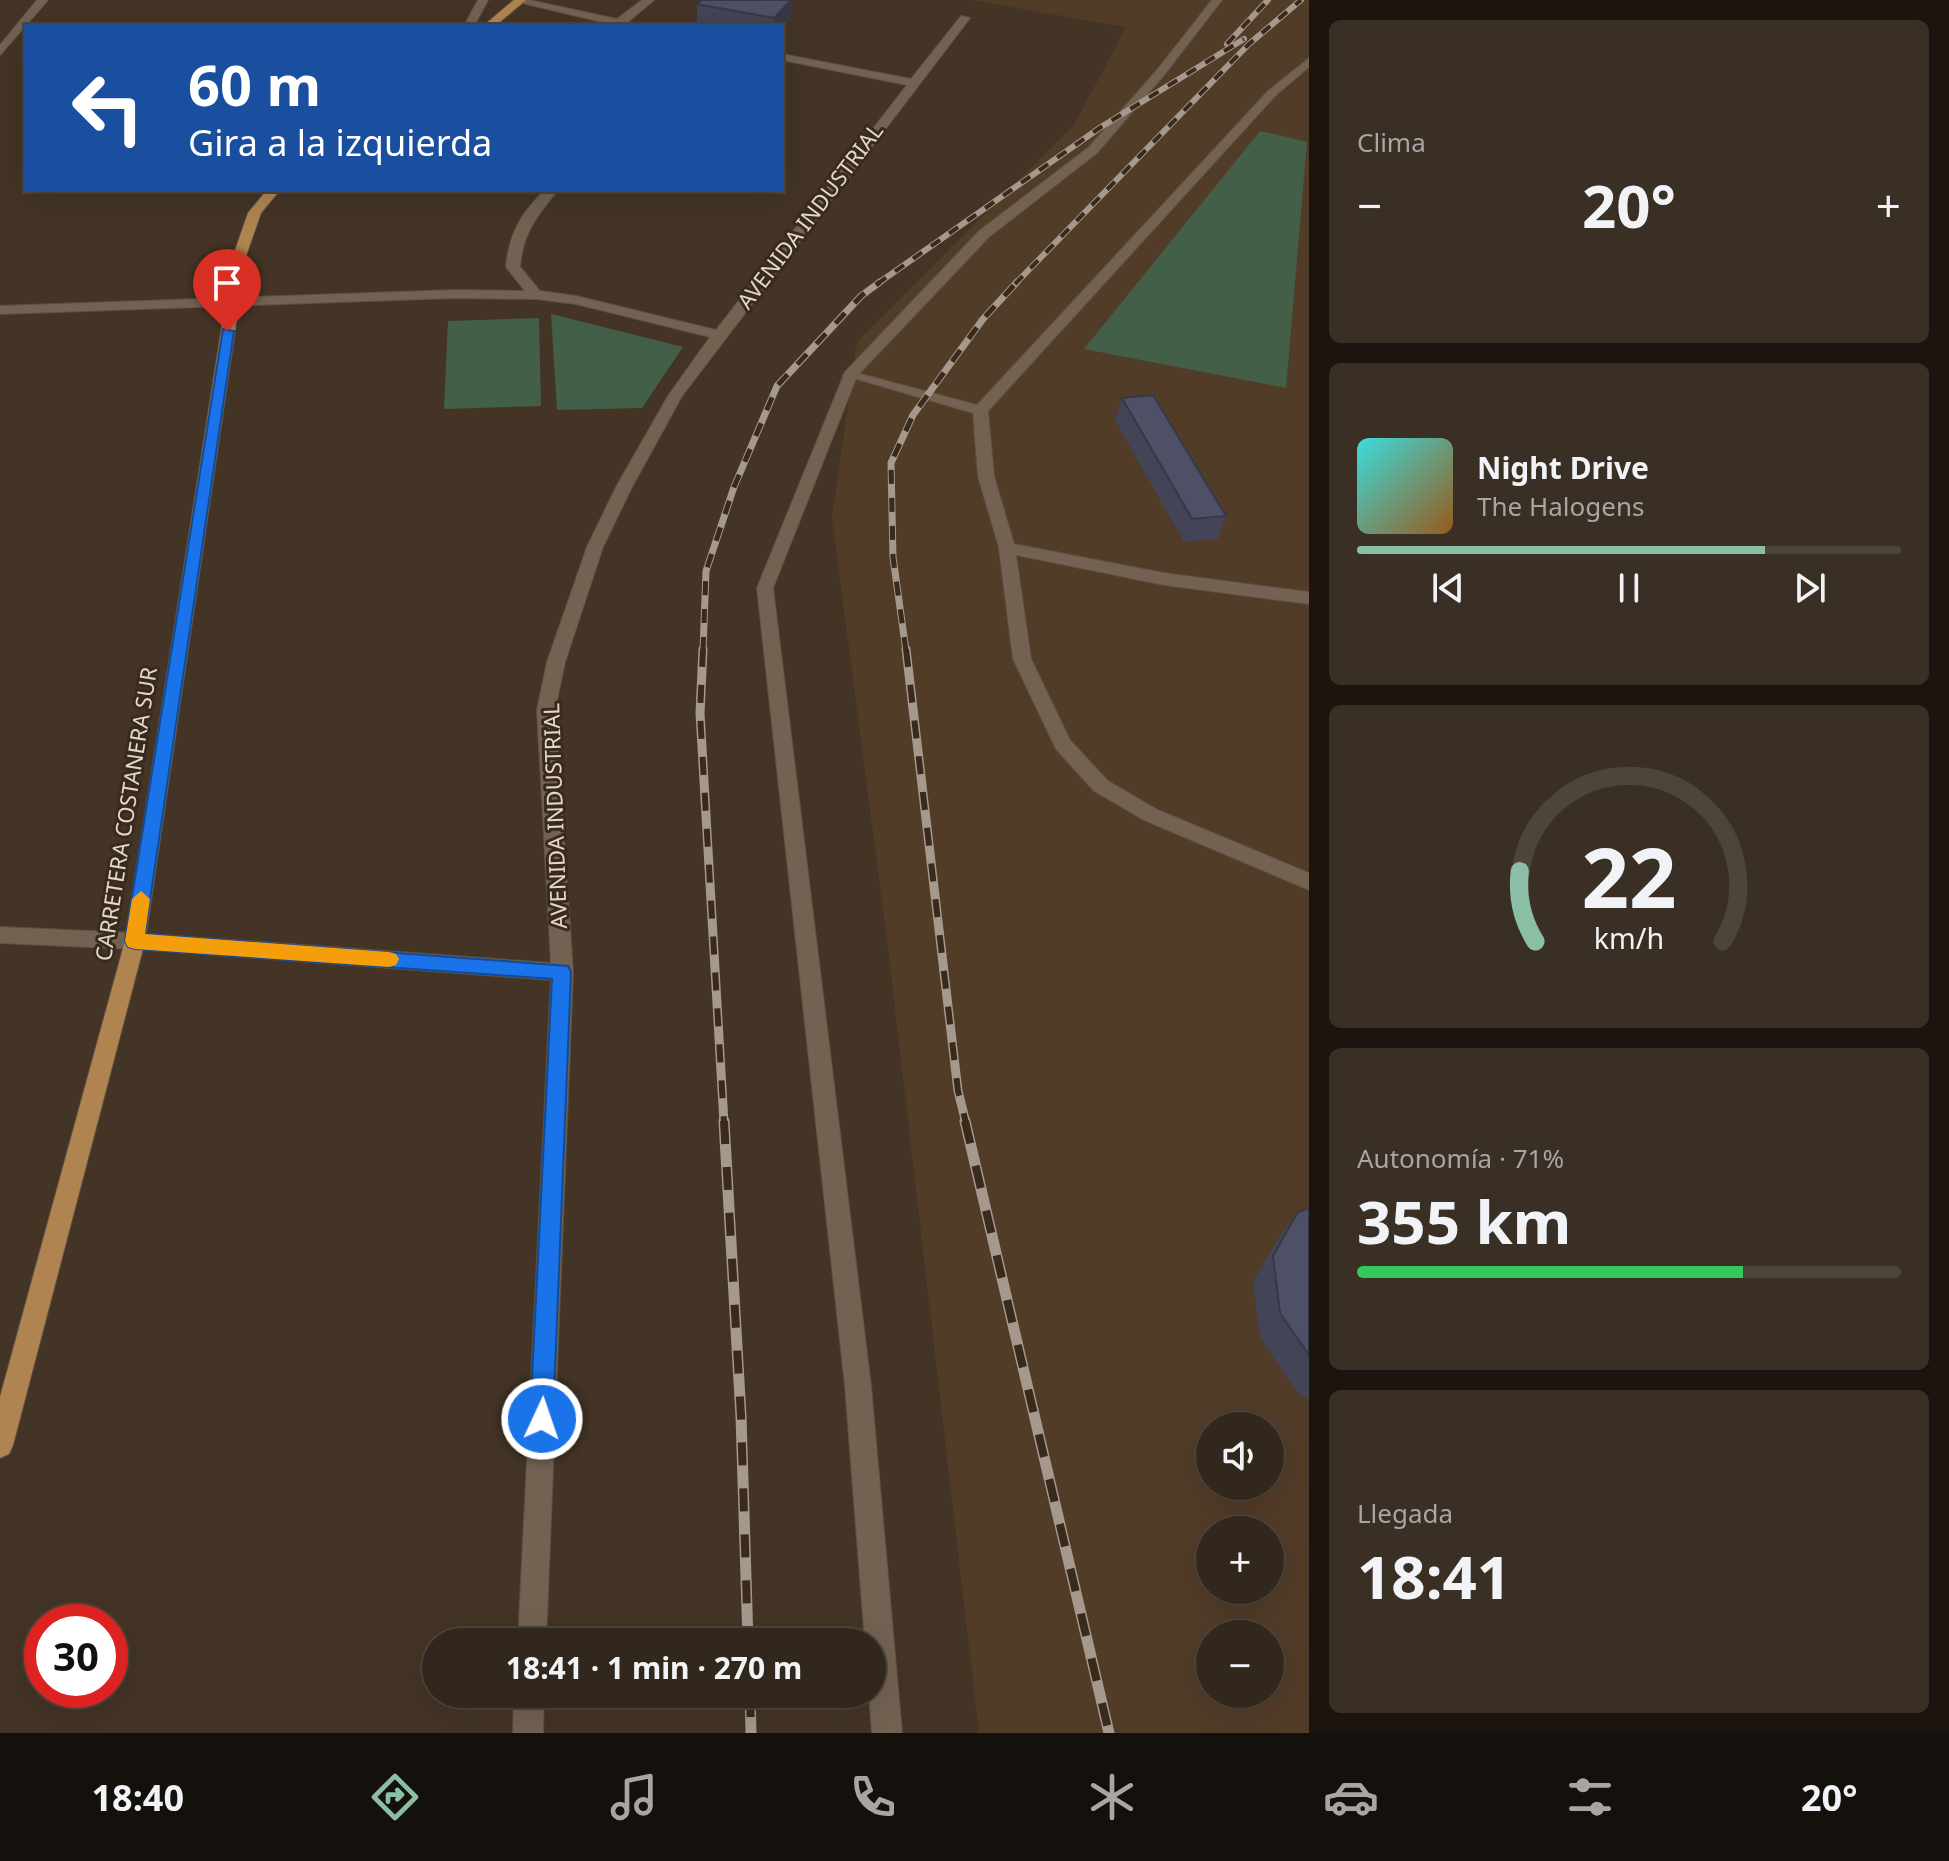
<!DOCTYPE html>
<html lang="es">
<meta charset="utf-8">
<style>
body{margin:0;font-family:"Noto Sans",sans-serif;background:#3a2f25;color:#f1f3f6;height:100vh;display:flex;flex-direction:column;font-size:30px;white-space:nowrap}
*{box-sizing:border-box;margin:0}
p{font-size:26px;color:#a8a5a3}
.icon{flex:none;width:44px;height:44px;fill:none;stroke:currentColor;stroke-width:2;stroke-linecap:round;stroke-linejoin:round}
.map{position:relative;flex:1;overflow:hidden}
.side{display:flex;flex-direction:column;gap:20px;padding:20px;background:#1c150f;width:640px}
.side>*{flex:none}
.guide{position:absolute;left:24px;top:24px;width:760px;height:168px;border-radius:0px;box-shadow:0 8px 32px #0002,0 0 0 2px #4d443b;background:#1a4fa0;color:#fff;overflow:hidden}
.tools{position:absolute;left:1196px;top:1412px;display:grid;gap:16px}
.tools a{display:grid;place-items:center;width:88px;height:88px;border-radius:50%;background:#32271c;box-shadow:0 8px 32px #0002,0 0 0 2px #4d443b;font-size:40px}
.speed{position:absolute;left:24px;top:1604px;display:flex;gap:16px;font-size:40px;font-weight:700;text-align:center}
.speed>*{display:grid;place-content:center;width:104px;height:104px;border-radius:50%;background:#32271c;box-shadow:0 8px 32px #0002,0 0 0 2px #4d443b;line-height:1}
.speed .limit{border:12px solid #d22;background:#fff;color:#111}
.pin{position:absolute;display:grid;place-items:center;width:68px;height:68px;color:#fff;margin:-82px -34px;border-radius:50% 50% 50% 0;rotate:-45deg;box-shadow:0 0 8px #0007}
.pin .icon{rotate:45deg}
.me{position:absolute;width:88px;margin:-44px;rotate:3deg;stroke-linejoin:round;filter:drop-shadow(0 0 6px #0008)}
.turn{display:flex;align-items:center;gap:28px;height:168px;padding:0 32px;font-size:36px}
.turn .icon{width:104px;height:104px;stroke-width:2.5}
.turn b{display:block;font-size:56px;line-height:68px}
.big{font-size:60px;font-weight:700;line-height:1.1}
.side .card{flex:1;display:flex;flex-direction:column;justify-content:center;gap:12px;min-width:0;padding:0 28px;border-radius:12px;background:#3a2f25}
.side .dial{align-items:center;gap:0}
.dial svg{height:208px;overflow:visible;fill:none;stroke:#4d443b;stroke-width:7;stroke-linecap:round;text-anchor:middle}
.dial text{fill:#f1f3f6;stroke:none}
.song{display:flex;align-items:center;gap:24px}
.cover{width:96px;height:96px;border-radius:12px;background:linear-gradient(135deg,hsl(180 70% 55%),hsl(30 70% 35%))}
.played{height:8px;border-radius:4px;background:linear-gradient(90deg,#8abfa5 75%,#4d443b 75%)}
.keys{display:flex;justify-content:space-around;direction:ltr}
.heat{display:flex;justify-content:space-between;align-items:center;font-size:44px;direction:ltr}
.charge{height:12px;border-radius:6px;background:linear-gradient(90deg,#34c759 71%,#4d443b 0)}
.trip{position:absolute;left:422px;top:1628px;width:464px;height:80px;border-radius:40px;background:#32271c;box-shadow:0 8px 32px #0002,0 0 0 2px #4d443b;font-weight:700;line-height:80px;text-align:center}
.tab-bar{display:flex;height:128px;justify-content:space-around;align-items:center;background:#14100b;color:#a8a5a3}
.tab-bar .icon{width:56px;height:56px}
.tab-bar .current{color:#8abfa5}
.tab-bar b{font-size:36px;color:#f1f3f6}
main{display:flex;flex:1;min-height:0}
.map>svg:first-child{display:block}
</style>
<main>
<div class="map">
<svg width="1309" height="1733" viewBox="0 0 1309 1733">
<rect width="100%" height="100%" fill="#433425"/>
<path fill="#513c28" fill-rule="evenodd" d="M970,0H1309V1733H979L888,948L832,518L857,342L1074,125L1126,27ZM1210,1426H1270V1486H1210ZM1210,1530H1270V1590H1210ZM1210,1634H1270V1694H1210Z"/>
<path fill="#435f47" d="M1260,131L1307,142L1286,388L1084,349Z
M551,314L683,347L642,408L557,410Z
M539,318L541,406L444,409L448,321Z"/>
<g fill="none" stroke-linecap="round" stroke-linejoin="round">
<defs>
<path id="service" d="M1309,58V67L1276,95L988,411L994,476L1014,544L1164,573L1309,592V604L1164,585L1016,555L1031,659L1070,740L1108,781L1158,810L1309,873V890L1144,820L1094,791L1056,749L1013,659L999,548L978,476L973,413L843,375L850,371L977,405L1268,91Z"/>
<path id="minor" d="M37,0H48L0,55V45Z
M478,0H488L474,26H464Z
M529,0L617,19L642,0H654L628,22L638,26H618L514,1Z
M1212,0H1222L1165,74L1097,153L989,237L857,376L773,588L871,1386L902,1733H872L869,1694H872V1642H865L845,1386L757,588L845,372L979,231L1089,147L1157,70Z
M961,16L970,18L682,396L632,487L603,547L565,662L555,710L573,972L546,1642H518L551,980L135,949L0,943V927L135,933L551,963L537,710L547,662L587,547L616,487L668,396L710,337L576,304L536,299L455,298L0,314V306L455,290L525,291L506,267C509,234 521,213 545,190H558C537,216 523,232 520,267L540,291L576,296L716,330L907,85L782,60V54L911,79Z
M514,1694H544L543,1733H513Z"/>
<path id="primary" d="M514,0H526L495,26H483Z
M267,190H280L261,213L246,256L145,941L13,1445L9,1454L0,1458V1397L125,941L233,256L248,213Z"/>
</defs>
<use href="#service" stroke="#5d5043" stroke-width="2"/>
<use href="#minor" stroke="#5d5043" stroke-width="2"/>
<use href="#primary" stroke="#5d5043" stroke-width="2"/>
<use href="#service" fill="#736252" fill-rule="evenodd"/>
<use href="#minor" fill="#736252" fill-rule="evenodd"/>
<use href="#primary" fill="#b08451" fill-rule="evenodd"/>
<defs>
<path id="rail-far3" d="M1227,44L1268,0
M877,284L1101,127L1244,39
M1015,284L1249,44L1301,0"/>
<path id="rail-far2" d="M703,651L706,571L734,487L777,386L861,296L880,282
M906,651L893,557L891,463L913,415L983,319L1017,282"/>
<path id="rail-far1" d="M703,649L700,713L724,1123
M906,649L958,1091L966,1123"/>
<path id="rail" d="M724,1121L741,1416L748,1642
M965,1121L1109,1733
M750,1694L751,1733"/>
</defs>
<use href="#rail-far3" stroke="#a5998d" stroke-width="6"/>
<use href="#rail-far2" stroke="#a5998d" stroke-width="7"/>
<use href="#rail-far1" stroke="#a5998d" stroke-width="9"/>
<use href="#rail" stroke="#a5998d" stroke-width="11"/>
<use href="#rail-far3" stroke="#392a1b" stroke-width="4" stroke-dasharray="11" stroke-linecap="butt"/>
<use href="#rail-far2" stroke="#392a1b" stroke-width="5" stroke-dasharray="14" stroke-linecap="butt"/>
<use href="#rail-far1" stroke="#392a1b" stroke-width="6" stroke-dasharray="18" stroke-linecap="butt"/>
<use href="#rail" stroke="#392a1b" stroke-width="8" stroke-dasharray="23" stroke-linecap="butt"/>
</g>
<path fill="#434557" d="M697,4L790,19L782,28V26H705L697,25Z
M1122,398L1226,516L1218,539L1184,542L1115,420Z
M1309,1208V1400L1298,1393L1260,1338L1253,1282L1278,1239L1297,1213Z"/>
<path fill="#373847" d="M792,0L790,19L782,28V26H773L774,18Z"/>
<path fill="#4e5065" stroke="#373847" stroke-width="2" d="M702,0H791L774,18L697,4Z
M1153,395L1226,516L1192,519L1122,398Z
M1309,1208V1355L1280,1313L1273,1256L1297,1213Z"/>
<path fill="#1a73e8" stroke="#114b97" stroke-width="2" d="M223,329L234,331L145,934L568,966L571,972L553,1419L550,1427L542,1430L533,1427L530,1419L552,979L135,949L128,947L125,941Z"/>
<path fill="#f59e0b" d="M141,891L150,899L145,934L389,952L396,954L399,959L396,965L389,967L135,949L128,947L125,941L132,899Z"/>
<g text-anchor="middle" stroke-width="6" stroke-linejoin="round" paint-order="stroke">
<g font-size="22" fill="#e2d8cf" stroke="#392a1b">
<text transform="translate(810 216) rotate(-53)" y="8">AVENIDA INDUSTRIAL</text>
<text transform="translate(126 814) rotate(-81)" y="8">CARRETERA COSTANERA SUR</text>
<text transform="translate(555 816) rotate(-92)" y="8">AVENIDA INDUSTRIAL</text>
</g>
</g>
</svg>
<div class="tools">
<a><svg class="icon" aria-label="sound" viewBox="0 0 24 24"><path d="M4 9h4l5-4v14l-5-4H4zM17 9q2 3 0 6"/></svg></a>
<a>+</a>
<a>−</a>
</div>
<div class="speed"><div class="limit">30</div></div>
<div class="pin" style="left:227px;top:331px;background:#d93025"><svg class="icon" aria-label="arrive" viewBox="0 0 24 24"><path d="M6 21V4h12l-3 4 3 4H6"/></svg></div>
<svg class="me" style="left:542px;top:1419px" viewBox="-20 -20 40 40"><circle r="17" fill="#1a73e8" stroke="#fff" stroke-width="3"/><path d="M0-11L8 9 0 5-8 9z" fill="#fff"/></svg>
<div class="trip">18:41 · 1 min · 270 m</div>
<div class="guide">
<div class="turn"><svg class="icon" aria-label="left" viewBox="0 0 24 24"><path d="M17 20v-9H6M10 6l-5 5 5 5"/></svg><div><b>60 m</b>Gira a la izquierda</div></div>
</div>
</div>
<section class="side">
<div class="card"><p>Clima</p>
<div class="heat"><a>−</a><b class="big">20°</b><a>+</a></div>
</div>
<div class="card">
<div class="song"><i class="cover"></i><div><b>Night Drive</b><p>The Halogens</p></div></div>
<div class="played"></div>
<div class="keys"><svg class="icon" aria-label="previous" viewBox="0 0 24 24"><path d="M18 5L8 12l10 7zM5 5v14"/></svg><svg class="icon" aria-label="pause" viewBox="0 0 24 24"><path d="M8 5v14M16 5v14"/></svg><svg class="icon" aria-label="next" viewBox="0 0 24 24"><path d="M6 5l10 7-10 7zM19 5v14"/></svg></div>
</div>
<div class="card dial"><svg viewBox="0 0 100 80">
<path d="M14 69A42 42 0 1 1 86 69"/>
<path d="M14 69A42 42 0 0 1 8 42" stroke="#8abfa5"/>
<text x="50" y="56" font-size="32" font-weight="700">22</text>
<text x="50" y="72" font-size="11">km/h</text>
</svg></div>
<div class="card"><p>Autonomía · 71%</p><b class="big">355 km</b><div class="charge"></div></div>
<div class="card"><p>Llegada</p><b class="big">18:41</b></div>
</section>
</main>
<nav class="tab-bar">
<b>18:40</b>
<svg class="icon current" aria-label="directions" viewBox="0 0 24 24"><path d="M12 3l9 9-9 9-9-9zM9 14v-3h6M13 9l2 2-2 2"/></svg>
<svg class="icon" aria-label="music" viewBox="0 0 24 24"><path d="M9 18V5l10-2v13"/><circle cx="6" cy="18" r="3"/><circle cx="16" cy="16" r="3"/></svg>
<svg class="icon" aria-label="phone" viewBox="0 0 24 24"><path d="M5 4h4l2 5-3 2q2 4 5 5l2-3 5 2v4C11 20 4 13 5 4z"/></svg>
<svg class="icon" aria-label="climate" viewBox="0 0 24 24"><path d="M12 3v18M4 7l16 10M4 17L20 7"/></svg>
<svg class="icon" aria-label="car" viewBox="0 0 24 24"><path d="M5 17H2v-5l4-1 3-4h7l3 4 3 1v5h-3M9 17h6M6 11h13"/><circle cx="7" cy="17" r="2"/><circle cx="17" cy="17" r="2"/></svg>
<svg class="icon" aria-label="filters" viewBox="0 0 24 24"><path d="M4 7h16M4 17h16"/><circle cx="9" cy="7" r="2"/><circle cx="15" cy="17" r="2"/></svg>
<b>20°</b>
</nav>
